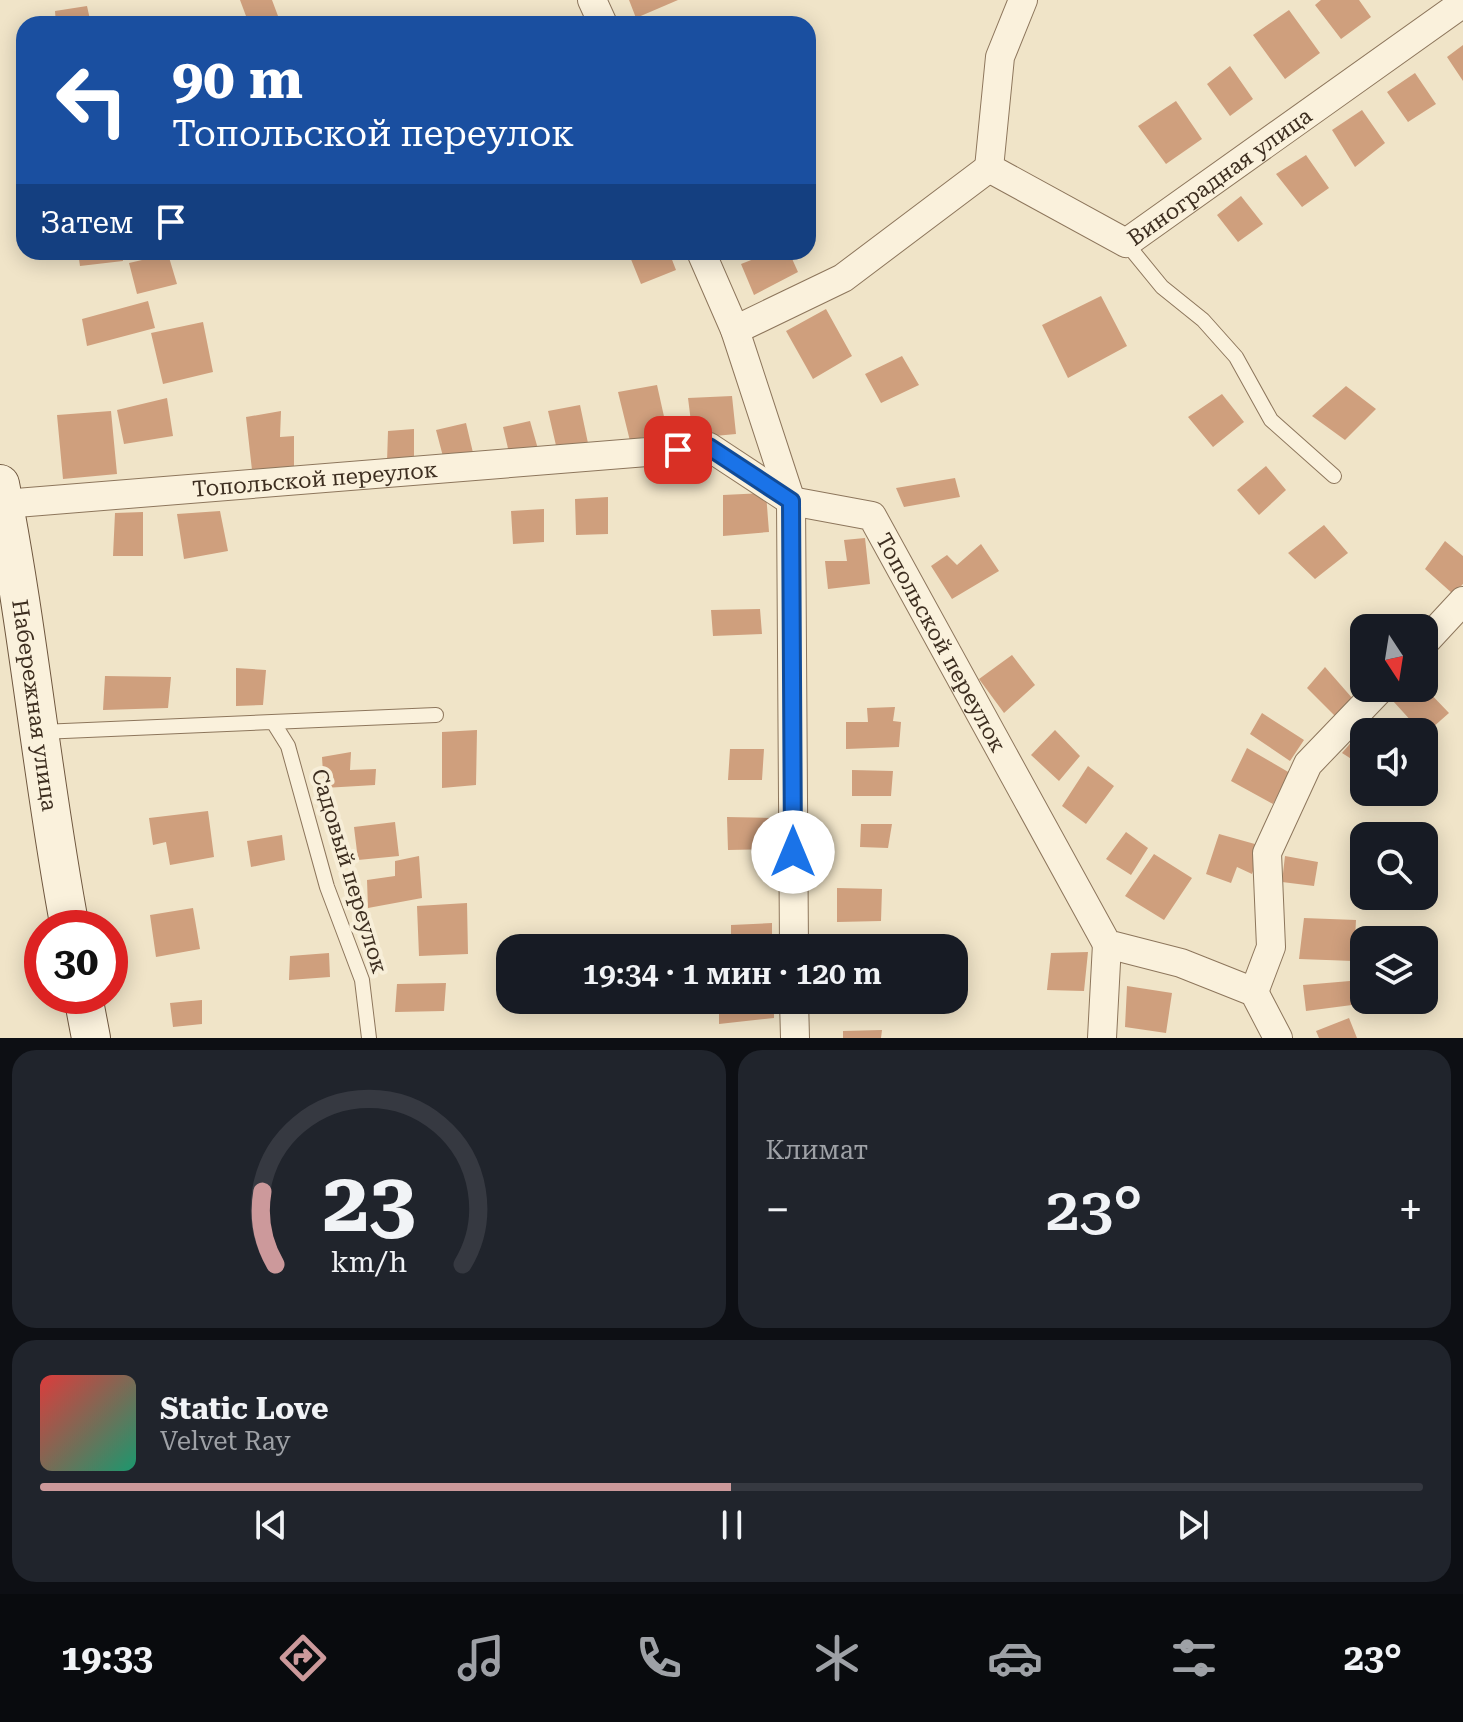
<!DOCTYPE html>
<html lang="ru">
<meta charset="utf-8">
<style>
body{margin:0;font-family:"Roboto Serif",serif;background:#20242c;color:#f1f3f6;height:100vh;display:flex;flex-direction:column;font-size:30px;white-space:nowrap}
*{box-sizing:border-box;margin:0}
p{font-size:26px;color:#9ea1a6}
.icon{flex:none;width:44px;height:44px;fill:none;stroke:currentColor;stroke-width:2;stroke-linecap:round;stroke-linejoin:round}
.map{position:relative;height:1038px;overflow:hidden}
.drawer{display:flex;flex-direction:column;gap:12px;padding:12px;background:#0d0f14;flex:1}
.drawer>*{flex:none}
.top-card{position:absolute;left:16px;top:16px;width:800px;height:244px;border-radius:24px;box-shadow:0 4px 20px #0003;background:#1a4fa0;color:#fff;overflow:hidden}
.needle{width:52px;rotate:168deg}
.controls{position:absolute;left:1350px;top:614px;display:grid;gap:16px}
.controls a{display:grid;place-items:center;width:88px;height:88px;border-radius:16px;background:#171b24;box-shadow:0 4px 20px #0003;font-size:40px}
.speed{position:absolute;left:24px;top:910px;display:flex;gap:16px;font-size:40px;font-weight:700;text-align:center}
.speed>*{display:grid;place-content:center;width:104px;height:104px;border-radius:50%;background:#171b24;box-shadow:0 4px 20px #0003;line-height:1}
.speed .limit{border:12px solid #d22;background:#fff;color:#111}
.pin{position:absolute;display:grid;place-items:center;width:68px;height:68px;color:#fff;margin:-34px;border-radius:16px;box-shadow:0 4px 12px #0006}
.me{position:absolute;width:88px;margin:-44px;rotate:0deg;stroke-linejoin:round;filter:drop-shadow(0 0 6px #0008)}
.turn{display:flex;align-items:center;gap:28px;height:168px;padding:0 24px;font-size:36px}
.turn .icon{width:104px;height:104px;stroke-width:2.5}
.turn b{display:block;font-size:56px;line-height:68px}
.then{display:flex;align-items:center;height:76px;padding:0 24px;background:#0003;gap:16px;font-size:30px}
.big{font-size:60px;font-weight:600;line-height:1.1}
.drawer .widget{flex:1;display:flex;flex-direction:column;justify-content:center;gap:12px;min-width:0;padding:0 28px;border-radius:24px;background:#20242c}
.drawer .dial{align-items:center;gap:0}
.dial svg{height:208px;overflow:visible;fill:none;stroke:#363941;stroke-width:7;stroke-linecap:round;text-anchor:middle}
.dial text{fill:#f1f3f6;stroke:none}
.song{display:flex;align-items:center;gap:24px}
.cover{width:96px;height:96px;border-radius:12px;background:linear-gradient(135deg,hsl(0 70% 55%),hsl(160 70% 35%))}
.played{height:8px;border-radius:4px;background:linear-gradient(90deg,#cc999b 50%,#363941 50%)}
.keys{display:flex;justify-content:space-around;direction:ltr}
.heat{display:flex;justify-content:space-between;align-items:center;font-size:44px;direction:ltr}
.drawer .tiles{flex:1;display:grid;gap:12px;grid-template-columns:1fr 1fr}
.widget:last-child{grid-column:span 2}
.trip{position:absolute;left:496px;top:934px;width:472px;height:80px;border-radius:24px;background:#171b24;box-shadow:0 4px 20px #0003;font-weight:600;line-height:80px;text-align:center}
.menu{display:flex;height:128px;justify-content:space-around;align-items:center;background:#090b0e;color:#9ea1a6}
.menu .icon{width:56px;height:56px}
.menu .active{color:#cc999b}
.menu b{font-size:36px;color:#f1f3f6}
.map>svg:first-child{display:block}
</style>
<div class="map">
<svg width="1463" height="1038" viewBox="0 0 1463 1038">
<rect width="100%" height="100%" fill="#f0e4c8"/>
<path fill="#cf9f7d" d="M240,0H272L281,24H249Z
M629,0H678L636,18Z
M1321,0H1359L1371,17L1341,39L1315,5Z
M87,6L91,24H56L55,11Z
M1289,10L1320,53L1285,79L1253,35Z
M1463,45V81L1447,57Z
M1230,66L1253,99L1230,116L1207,84Z
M1415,73L1436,104L1408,122L1387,92Z
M1176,101L1202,139L1166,164L1138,126Z
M1362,110L1385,143L1355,167L1332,130Z
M1306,155L1329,188L1302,207L1276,174Z
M1241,196L1263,224L1238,242L1217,215Z
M78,252H122L123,261L80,266Z
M628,252H669L676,270L641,284Z
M772,252H789L798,272L754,295L741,264Z
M168,254L177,284L137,294L129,263Z
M1101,296L1127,346L1068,378L1042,325Z
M148,301L155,328L87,346L82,319Z
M826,309L852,356L813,379L786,331Z
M203,322L213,372L163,384L151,333Z
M902,356L919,385L881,403L865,374Z
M657,385L667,430L630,441L618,392Z
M1346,386L1376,409L1345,440L1312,416Z
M1222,394L1244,422L1213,447L1188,417Z
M732,396L736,434L693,438L688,398Z
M167,398L173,436L124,444L117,410Z
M580,405L589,448L558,454L548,411Z
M111,411L117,474L63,479L57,415Z
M281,411L280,437L294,436V471L252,470L246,417Z
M530,421L538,449L510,457L503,427Z
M466,423L474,457L445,464L436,430Z
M414,429V461L387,462L388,431Z
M1266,466L1286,490L1259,515L1237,490Z
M955,478L960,497L904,507L896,488Z
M766,493L769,532L723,536V495Z
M608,497V534L576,535L575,499Z
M544,509V542L513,544L511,511Z
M220,511L228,551L184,559L177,514Z
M143,512V556H113L115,513Z
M1324,525L1348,553L1315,579L1288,553Z
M865,538L870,584L828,589L825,561H847L844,540Z
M1445,541L1463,556V584L1453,594L1425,569Z
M981,544L999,571L952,599L931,566L947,555L957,565Z
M760,609L762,634L713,636L711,610Z
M1012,655L1035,685L1004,713L979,679Z
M1325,667L1353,699L1335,716L1307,688Z
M236,668L266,670L263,705L236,706Z
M105,676L171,677L168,708L103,710Z
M1407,688H1425L1449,713L1424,735L1393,701Z
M895,707L893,721L901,722L899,747L846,749V722H868L867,708Z
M1262,713L1304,740L1290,761L1250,734Z
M477,730L476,785L442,788V732Z
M1055,730L1080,756L1059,781L1031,755Z
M1360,732L1364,735V767L1342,753Z
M1247,748L1290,773L1273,804L1231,781Z
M730,749H764L762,780H728Z
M351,752L350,770L376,769L375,785L324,788L322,757Z
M1088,766L1114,786L1086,824L1062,806Z
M852,770L893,771L891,796H852Z
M208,811L214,857L170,865L166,842L153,845L149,818Z
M727,817L770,818V849L728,850Z
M395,822L399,856L358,860L354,827Z
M861,824H892L888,848L860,847Z
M1126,832L1148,848L1131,875L1106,859Z
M1219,834L1262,846L1252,874L1237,867L1231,883L1206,874Z
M282,835L285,860L251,867L247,841Z
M1154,854L1192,878L1164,920L1125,896Z
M419,856L422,898L368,908L367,880L395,876V861Z
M1285,856L1318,862L1314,886L1282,882Z
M837,888L882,889L881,921L837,922Z
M467,903L468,954L419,956L417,906Z
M193,908L200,949L156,957L150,915Z
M1304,918L1356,920L1354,961L1299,959Z
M772,923V948H731V925Z
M1088,952L1084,991L1047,990L1051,953Z
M329,953L330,977L289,980L290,956Z
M1350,981L1352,1005L1306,1011L1303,985Z
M446,983L444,1011L395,1012L397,984Z
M1127,986L1172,993L1166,1033L1125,1027Z
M202,1000V1024L173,1027L170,1003Z
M719,1000H774V1018L719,1024Z
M835,1000H870L869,1009L833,1008Z
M1349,1018L1357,1038H1319L1316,1031Z
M882,1030L881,1038H843V1031Z"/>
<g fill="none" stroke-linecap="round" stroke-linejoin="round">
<defs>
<path id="lane" d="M1126,243L1162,287L1203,320L1236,357L1271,420L1334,476
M273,722L288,746L327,887L362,980L369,1038
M41,732L436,715"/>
<g id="street">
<path d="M592,0L603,24"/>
<path id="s1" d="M1023,0L1000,57L989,168L1126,243L1463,3"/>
<path d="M701,252L735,330L791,501L794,948"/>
<path d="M735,330L843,278L989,168"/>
<path id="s2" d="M4,504L709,447L791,501L872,516L1107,944L1181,963L1254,992L1278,1038"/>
<path d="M1424,643L1463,601"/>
<path d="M1254,992L1271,947L1267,853L1308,764L1381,688"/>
<path d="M794,1000L795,1038"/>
<path d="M1102,1038L1107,944"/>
</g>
<g id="secondary">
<path id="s3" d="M0,484C29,631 42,780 70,928"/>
<path d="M83,996L91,1038"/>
</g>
</defs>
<use href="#lane" stroke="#8d765c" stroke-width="16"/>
<use href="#street" stroke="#8d765c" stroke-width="30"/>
<use href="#secondary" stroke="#6f573f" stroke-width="40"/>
<use href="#lane" stroke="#faf1dc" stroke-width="14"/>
<use href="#street" stroke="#faf1dc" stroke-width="28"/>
<use href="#secondary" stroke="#faf1dc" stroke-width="38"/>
</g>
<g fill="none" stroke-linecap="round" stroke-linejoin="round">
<defs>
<path id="route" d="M678,450L709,447L791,501L793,852"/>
</defs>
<use href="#route" stroke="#114b97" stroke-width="20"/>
<use href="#route" stroke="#1a73e8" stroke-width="14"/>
</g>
<g text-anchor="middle" stroke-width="8" stroke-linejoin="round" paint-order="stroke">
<g font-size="22" fill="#3d2e20" stroke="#f7eed8">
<text dy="8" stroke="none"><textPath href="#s1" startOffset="444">Виноградная улица</textPath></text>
<text dy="8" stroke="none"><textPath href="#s2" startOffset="312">Топольской переулок</textPath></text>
<text dy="8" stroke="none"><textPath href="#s2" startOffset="1032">Топольской переулок</textPath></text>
<text dy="8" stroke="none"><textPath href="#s3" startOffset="224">Набережная улица</textPath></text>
<text transform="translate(350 871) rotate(73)" y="8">Садовый переулок</text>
</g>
</g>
</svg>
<div class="controls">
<a><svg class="needle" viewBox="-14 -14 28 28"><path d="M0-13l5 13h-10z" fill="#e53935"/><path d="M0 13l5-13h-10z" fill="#9ea1a6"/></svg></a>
<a><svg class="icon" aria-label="sound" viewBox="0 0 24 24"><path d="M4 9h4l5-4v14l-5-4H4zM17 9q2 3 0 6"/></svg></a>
<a><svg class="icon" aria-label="search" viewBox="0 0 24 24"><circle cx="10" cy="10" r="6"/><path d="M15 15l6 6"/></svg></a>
<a><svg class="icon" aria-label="layers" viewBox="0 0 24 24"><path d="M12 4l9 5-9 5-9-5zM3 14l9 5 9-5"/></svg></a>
</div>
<div class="speed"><div class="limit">30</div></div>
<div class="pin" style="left:678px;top:450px;background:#d93025"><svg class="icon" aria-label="arrive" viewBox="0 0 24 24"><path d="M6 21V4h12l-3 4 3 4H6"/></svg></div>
<svg class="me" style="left:793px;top:852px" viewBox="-20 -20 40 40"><circle r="19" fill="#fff"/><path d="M0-13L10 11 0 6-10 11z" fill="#1a73e8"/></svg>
<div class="trip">19:34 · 1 мин · 120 m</div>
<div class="top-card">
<div class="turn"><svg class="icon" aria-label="left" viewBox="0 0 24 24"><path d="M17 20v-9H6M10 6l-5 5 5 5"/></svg><div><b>90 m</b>Топольской переулок</div></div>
<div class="then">Затем<svg class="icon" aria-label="arrive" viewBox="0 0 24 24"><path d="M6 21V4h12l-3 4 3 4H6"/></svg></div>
</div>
</div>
<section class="drawer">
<div class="tiles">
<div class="widget dial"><svg viewBox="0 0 100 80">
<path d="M14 69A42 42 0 1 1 86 69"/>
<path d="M14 69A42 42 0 0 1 9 41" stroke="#cc999b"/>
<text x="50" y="56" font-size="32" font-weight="700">23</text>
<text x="50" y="72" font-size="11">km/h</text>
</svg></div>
<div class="widget"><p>Климат</p>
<div class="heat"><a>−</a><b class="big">23°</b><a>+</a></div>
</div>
<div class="widget">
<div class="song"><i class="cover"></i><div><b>Static Love</b><p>Velvet Ray</p></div></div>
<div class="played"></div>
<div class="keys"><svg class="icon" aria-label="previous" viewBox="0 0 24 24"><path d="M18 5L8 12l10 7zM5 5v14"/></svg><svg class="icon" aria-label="pause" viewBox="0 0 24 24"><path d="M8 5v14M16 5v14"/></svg><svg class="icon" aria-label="next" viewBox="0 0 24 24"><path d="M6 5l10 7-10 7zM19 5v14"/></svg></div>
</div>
</div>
</section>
<nav class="menu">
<b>19:33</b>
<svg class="icon active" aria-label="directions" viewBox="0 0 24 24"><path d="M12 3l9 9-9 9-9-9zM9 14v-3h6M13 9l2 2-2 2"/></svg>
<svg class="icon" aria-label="music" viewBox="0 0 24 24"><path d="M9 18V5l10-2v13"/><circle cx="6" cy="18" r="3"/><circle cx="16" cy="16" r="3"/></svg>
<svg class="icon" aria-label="phone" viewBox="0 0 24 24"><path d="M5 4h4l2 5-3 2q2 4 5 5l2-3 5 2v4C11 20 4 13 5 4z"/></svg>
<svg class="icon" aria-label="climate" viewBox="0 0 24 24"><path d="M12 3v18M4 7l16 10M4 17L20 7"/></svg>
<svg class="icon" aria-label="car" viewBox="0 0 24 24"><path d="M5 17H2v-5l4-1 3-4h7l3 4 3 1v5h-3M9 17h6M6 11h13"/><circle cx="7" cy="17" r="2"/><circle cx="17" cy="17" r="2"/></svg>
<svg class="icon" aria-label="filters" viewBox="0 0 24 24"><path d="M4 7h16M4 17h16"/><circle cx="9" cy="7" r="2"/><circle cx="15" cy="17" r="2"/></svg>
<b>23°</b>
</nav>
